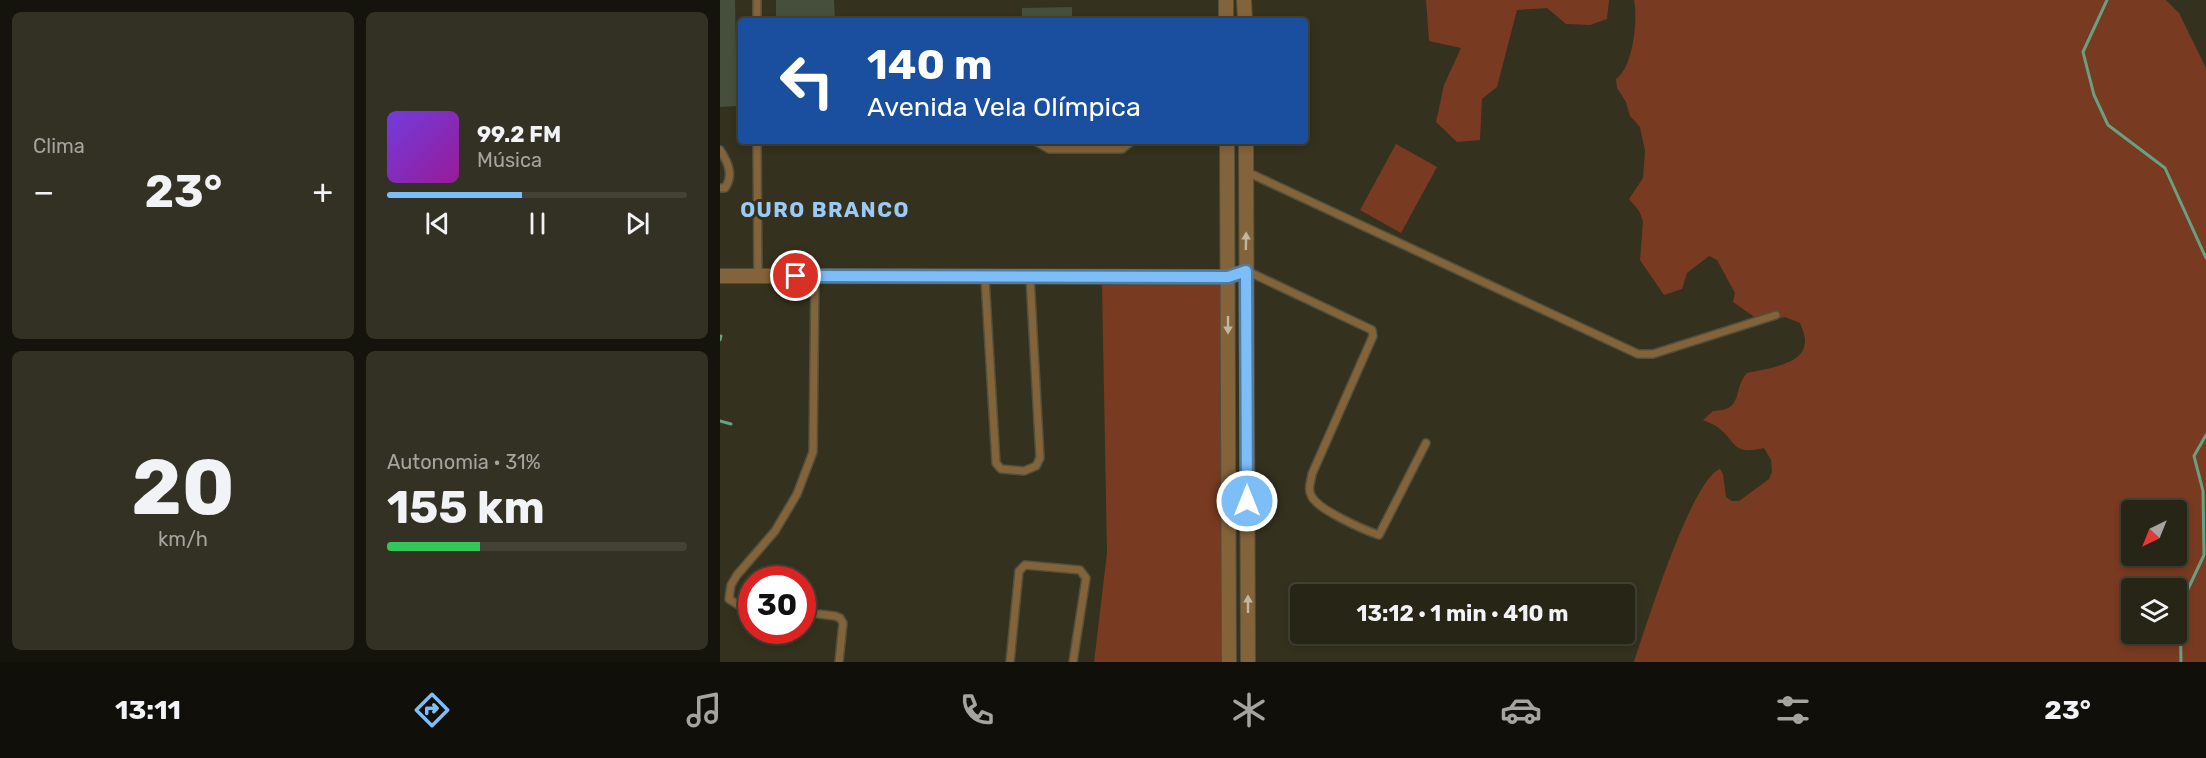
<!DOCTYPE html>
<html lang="pt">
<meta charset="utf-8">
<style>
body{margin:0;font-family:Rubik,sans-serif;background:#333123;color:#f1f3f6;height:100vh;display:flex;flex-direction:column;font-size:22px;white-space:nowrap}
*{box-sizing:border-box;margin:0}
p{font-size:20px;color:#a4a5a1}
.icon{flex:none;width:33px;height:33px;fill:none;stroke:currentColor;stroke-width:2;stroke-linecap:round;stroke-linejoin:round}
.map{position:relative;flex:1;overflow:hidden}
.side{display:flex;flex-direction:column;gap:12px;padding:12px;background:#15140c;width:720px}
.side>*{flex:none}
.banner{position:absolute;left:18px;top:18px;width:570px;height:126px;border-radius:6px;box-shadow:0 3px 9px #0003,0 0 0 2px #434235;background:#1a4fa0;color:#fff;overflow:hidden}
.needle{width:39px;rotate:223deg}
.controls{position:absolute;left:1401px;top:500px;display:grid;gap:12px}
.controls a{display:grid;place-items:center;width:66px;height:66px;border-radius:6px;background:#272516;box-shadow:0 3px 9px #0003,0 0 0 2px #434235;font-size:30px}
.speed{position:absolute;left:18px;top:566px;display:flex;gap:12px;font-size:30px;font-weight:700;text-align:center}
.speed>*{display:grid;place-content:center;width:78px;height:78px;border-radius:50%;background:#272516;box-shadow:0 3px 9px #0003,0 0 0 2px #434235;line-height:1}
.speed .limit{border:9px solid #d22;background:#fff;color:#111}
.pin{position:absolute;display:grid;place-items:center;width:51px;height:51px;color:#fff;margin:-26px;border:3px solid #fff;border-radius:50%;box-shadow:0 2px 6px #0007}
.me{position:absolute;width:66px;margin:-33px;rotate:0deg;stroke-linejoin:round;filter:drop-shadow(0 0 4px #0008)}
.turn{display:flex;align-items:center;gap:21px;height:126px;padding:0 30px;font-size:27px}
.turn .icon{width:78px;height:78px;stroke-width:2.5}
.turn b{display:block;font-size:42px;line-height:51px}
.big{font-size:45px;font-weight:700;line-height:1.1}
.side .tile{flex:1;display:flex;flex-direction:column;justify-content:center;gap:9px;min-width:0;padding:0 21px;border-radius:9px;background:#333123}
.side .dial{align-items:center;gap:0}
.dial b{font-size:78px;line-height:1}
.song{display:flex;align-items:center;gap:18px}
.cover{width:72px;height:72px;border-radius:9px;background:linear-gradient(135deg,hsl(260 70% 55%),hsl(300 70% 35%))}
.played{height:6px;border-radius:3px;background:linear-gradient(90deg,#7dbef9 45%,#434235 45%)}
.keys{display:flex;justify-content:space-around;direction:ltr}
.heat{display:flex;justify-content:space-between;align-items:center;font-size:33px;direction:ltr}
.charge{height:9px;border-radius:4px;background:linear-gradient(90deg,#34c759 31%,#434235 0)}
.side .tiles{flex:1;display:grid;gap:12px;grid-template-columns:repeat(2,1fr)}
.trip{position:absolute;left:570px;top:584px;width:345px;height:60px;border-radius:6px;background:#272516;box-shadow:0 3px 9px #0003,0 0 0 2px #434235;font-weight:700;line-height:60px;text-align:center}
.dock{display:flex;height:96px;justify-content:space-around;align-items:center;background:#100f09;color:#a4a5a1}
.dock .icon{width:42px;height:42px}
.dock .selected{color:#7dbef9}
.dock b{font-size:27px;color:#f1f3f6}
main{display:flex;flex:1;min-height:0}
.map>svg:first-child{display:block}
</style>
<main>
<section class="side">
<div class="tiles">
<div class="tile"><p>Clima</p>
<div class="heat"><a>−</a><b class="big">23°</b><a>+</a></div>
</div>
<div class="tile">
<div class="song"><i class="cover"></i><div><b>99.2 FM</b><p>Música</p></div></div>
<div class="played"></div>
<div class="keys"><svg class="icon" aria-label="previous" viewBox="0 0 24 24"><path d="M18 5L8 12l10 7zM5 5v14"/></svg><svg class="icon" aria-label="pause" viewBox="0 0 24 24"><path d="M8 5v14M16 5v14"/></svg><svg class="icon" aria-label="next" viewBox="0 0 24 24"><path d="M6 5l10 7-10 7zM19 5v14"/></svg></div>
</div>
<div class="tile dial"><b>20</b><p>km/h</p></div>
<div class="tile"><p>Autonomia · 31%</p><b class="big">155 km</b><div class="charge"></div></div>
</div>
</section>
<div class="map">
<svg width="1486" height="662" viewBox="0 0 1486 662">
<rect width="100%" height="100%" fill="#34311e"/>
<path fill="#783a20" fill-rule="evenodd" d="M706,0H889L887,19L870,25L846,24L827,8L797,10L777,87L762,99L760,140L737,142L716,122L724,85L741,48L709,41Z
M914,0H1446L1459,13L1486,68V662H914C926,627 971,480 1000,469L1003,474L1006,497L1012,501H1019L1049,479L1052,472L1051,460L1044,448C1010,456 1018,441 996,426C993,424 987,422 983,420L993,411C1025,410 1012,389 1027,373C1045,368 1085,366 1085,341C1085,335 1082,328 1080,323L1065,317L1048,322L1033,316L1013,302L1015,293L997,260L989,256L967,273L962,289L944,295L920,260L923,221L919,211L909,199L923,178L925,151L920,127L910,116L906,102L897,88L896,79C913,68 918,20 914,0ZM1412,510H1456V555H1412ZM1412,588H1456V633H1412Z
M676,144L717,167L681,233L640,210Z
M503,282L502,662H374L387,553L382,285Z"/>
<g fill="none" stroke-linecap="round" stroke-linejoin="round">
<path stroke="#6aa082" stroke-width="3" d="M1387,0L1363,52L1374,95L1388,125L1445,168L1486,258
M0,340L1,336
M0,421L11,424
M1461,662L1460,606L1484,555L1483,491L1474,456L1486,435"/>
</g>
<path fill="#454f3c" d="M0,0H15L17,106L0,107Z
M56,0H114L115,21H56Z
M352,7V21H302V8Z"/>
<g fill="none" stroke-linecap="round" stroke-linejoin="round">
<defs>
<path id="lane" d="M37,0V21
M37,141L38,277
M315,141L329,149H402L412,141
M0,150C8,162 14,175 5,188H0
M527,172L918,354H933L1056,315
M527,271L652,330L653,336L592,474C591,482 587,489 592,497C599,510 644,530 659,535L706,443
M265,278L276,463L281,469L304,471L316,466L320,458L310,277
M32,607L20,606L9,599L11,585L17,575L55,531L77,494L93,452L95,276
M82,612L115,616L120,618L123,623L119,662
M290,662L299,571L305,565L360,570L366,578L353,662"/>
<path id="street" d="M506,0V21
M524,0L525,21
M507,141L509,662
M526,141L528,662
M0,276L508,277L526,271"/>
</defs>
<use href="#lane" stroke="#524f3d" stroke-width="10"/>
<use href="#street" stroke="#524f3d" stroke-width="16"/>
<use href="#lane" stroke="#83633a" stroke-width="7"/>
<use href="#street" stroke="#83633a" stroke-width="14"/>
</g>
<defs><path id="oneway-solid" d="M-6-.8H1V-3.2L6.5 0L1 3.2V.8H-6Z" transform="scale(1.5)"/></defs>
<g fill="#c3b69e">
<use href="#oneway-solid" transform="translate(526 241) rotate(-89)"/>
<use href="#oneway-solid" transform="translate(508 325) rotate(90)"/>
<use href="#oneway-solid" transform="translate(528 604) rotate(-90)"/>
</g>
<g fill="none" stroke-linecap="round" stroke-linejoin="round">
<defs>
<path id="route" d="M76,276L508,277L526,271L527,501"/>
</defs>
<use href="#route" stroke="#517ca2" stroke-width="15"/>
<use href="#route" stroke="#7dbef9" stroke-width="10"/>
</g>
<g text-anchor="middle" stroke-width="6" stroke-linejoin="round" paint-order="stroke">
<g font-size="21" font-weight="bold" letter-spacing="1.5" fill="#9bcaf6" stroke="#34311e">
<text x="105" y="217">OURO BRANCO</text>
</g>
</g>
</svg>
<div class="controls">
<a><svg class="needle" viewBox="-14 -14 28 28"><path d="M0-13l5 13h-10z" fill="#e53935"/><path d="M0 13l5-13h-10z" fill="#a4a5a1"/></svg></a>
<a><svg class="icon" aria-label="layers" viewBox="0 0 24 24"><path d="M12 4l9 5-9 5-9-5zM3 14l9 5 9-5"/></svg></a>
</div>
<div class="speed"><div class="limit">30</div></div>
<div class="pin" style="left:76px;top:276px;background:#d93025"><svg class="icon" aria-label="arrive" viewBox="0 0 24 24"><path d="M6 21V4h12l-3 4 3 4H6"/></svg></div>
<svg class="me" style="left:527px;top:501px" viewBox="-20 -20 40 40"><circle r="17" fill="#7dbef9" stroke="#fff" stroke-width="3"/><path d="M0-11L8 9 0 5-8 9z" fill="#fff"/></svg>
<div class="trip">13:12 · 1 min · 410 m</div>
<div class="banner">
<div class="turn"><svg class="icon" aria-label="left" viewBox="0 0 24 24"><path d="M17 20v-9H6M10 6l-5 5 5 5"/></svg><div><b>140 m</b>Avenida Vela Olímpica</div></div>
</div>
</div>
</main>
<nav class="dock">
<b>13:11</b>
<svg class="icon selected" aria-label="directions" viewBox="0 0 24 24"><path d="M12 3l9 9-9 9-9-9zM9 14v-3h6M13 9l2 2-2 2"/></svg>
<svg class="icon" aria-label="music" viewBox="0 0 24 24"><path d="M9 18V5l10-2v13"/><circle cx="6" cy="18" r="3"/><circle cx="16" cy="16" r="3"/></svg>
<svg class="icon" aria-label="phone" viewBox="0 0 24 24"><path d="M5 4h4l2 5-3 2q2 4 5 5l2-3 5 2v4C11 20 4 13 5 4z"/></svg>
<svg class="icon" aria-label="climate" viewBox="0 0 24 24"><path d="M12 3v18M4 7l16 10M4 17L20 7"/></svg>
<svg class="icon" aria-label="car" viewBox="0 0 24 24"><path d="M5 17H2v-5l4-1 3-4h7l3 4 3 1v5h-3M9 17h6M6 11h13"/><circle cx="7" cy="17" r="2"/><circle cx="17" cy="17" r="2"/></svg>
<svg class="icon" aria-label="filters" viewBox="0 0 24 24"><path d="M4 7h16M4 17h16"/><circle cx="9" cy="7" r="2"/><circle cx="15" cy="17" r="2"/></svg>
<b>23°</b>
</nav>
